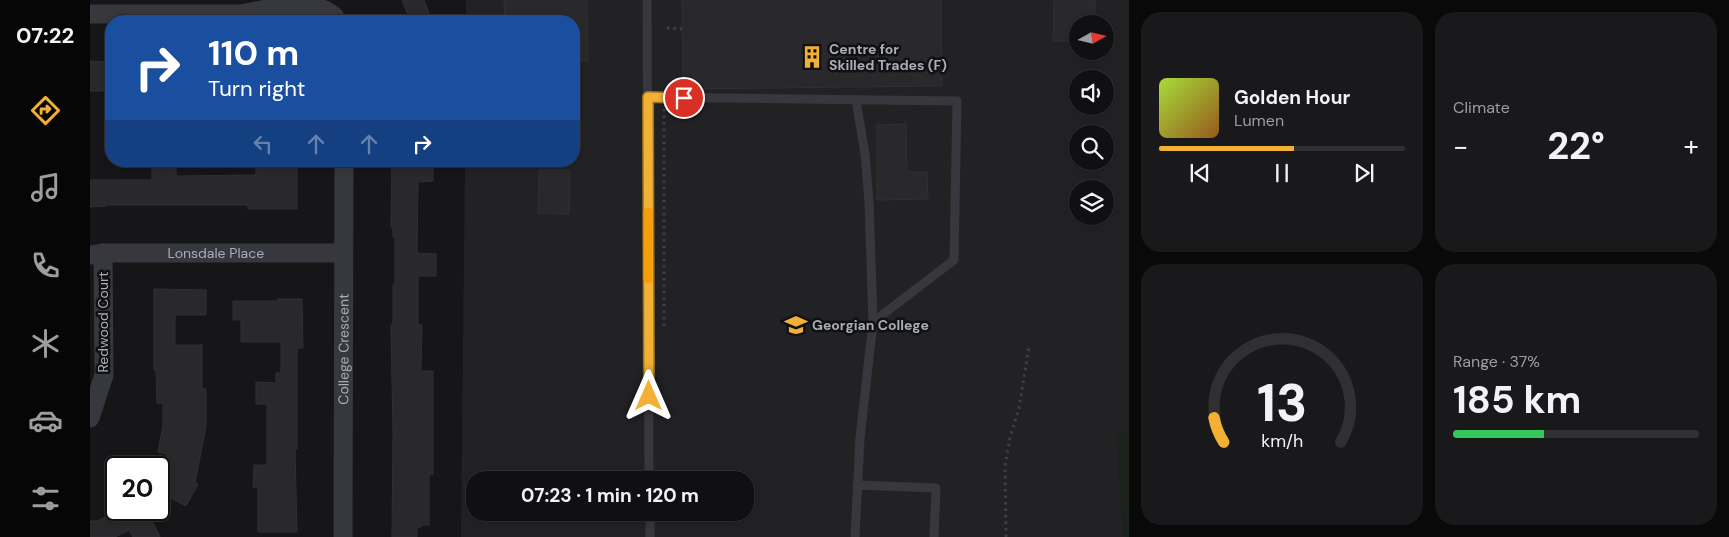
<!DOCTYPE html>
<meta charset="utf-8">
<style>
body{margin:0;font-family:"DM Sans",sans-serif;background:#19191b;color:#f1f3f6;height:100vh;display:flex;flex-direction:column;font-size:19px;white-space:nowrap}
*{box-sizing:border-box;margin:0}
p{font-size:16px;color:#9c9d9f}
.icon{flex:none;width:28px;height:28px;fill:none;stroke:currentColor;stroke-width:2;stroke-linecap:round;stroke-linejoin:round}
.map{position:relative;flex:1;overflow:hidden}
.panel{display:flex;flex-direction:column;gap:12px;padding:12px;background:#09090a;width:600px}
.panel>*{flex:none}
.top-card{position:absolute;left:15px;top:15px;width:475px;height:152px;border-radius:20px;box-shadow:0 2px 8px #0003,0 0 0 1px #303032;background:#1a4fa0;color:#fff;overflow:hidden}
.needle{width:32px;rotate:82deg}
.tools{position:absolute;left:979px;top:15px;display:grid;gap:10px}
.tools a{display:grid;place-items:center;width:45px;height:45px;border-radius:50%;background:#101012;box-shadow:0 2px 8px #0003,0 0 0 1px #303032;font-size:25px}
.speed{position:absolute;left:15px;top:456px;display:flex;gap:10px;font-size:25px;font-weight:700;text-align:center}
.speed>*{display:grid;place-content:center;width:65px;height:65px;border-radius:50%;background:#101012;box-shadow:0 2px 8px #0003,0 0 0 1px #303032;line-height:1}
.speed .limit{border:2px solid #111;border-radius:8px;background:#fff;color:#111}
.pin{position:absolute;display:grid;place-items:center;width:42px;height:42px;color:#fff;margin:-21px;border:2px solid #fff;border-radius:50%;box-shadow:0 1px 5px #0007}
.me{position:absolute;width:55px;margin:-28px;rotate:0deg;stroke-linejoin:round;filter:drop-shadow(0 0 4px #0008)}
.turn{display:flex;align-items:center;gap:18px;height:105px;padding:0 20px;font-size:22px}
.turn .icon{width:65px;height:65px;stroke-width:2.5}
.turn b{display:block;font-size:35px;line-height:42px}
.lanes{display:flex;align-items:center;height:48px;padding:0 20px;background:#0003;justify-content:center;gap:25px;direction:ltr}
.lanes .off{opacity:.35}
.big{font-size:38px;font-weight:700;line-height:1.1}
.panel .card{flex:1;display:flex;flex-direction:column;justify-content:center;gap:8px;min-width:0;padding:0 18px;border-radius:20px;background:#19191b}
.panel .dial{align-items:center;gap:0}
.dial svg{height:130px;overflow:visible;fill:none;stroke:#303032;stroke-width:7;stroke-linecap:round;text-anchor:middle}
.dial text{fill:#f1f3f6;stroke:none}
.song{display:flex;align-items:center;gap:15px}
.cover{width:60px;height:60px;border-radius:8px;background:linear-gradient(135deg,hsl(80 70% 55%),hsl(30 70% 35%))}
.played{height:5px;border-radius:2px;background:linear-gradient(90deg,#f2b134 55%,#303032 55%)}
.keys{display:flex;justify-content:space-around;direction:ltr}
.heat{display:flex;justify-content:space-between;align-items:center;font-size:28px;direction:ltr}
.charge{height:8px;border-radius:4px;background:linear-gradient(90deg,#34c759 37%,#303032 0)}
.panel .tiles{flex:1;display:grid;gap:12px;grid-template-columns:repeat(2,1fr)}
.trip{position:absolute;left:376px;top:471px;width:288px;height:50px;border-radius:20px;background:#101012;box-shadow:0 2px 8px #0003,0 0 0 1px #303032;font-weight:700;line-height:50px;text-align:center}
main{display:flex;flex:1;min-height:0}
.menu{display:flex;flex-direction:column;width:90px;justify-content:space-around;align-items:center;background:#060607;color:#9c9d9f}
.menu .icon{width:35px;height:35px}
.menu .selected{color:#f2b134}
.menu b{font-size:22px;color:#f1f3f6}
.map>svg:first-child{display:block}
</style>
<main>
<nav class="menu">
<b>07:22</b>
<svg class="icon selected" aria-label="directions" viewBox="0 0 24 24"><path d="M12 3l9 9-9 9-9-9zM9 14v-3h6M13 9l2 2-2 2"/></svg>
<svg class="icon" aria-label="music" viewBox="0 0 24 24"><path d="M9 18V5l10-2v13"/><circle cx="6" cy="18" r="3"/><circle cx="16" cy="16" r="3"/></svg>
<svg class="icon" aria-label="phone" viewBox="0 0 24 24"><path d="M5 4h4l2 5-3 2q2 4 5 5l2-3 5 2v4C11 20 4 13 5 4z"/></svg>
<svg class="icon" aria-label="climate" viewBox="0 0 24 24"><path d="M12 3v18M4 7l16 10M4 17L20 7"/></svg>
<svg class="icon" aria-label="car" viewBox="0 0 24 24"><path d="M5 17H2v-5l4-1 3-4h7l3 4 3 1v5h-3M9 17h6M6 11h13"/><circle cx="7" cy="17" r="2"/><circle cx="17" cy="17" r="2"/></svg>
<svg class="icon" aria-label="filters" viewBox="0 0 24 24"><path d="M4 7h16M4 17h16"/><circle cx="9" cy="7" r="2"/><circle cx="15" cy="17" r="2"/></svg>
</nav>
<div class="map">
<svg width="1039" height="537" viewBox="0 0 1039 537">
<rect width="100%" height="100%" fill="#161618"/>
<path fill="#222225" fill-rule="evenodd" d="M376,0H1039V434L1027,436L1034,537H371L375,161H484V21H376ZM988,24H1015V51H988ZM988,79H1015V106H988ZM988,134H1015V161H988ZM988,189H1015V216H988ZM385,480H655V512H385Z"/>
<path fill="#1c231d" d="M1039,434V537H1034L1027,436Z"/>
<path fill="#29292c" stroke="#303034" d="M312,0H334L339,13L320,20Z
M414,0H497L498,61L484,62V21H415Z
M592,0H851L852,86L593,89Z
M964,0H1005V24H988V41H963Z
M0,61L21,62V82H15V91H0Z
M816,124L817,172H837L838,199L787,200V125Z
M166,161H207V209H158V205H16V206L0,207V180H62V165H86V176L166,175Z
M302,161H343V181L328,182L327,253L346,254V276H328V325H332L331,371H343V475L339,474V525H332L331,527H327V537H302L303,432L301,325H303V284H305V237H303V227H301Z
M449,170H480L479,214L448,213Z
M64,289L116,290V315H85V345H112V389H116V426L105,483L108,484L96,506L69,492V469L77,454L68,452L73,425V403H67L66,370H64Z
M188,299H212L213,348H207V449H205L207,532H168V487H163L164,465H177V404H166V382L186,383V373H191V342H151V320H143V301H188Z
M30,510H57L70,537H43L39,530L25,537H0V521H7Z"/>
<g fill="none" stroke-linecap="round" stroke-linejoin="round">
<path stroke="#3d3f44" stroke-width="3" stroke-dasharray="2.5 4" stroke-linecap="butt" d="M577,28L592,29
M574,326V109
M916,537L915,466L920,438L929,408L939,346"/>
<path stroke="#37383d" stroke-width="9" d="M557,0L559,480
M558,97L867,101L864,260L783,322L779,202L775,154L766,100
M767,485L846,488L844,537
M560,512V537
M765,537L770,438L783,322"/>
<g stroke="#37383d" stroke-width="19">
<path d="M0,14H150L193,6L220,5L235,10L244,16L247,21"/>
<path id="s1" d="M0,255L13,253H253"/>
<path d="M0,418L14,375L13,253"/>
<path id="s2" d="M253,537L254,161"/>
</g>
</g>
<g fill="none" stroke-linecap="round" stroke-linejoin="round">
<defs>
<path id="route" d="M559,396L558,97L594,98"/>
</defs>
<use href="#route" stroke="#9d7322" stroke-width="12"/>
<use href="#route" stroke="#f2b134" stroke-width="9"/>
<path stroke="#f59e0b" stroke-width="9" d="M558,212V279"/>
</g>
<defs>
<symbol id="building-bare" viewBox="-9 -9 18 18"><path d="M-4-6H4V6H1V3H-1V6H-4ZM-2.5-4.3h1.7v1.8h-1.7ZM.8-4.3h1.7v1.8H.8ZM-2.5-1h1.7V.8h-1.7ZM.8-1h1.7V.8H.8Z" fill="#f2b134" stroke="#111113" stroke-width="2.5" paint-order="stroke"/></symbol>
<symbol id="university-bare" viewBox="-9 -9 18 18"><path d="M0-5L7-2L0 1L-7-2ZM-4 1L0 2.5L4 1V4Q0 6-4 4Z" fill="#f2b134" stroke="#111113" stroke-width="2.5" paint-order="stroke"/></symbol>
</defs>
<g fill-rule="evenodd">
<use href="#building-bare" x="706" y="41" width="32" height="32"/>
<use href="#university-bare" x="690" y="309" width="32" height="32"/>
</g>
<g text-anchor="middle" stroke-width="5" stroke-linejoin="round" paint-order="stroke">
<g font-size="14" font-weight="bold" fill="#a8adb8" stroke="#111113" text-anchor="start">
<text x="739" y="54">Centre for<tspan x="739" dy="16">Skilled Trades (F)</tspan></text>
<text x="722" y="330">Georgian College</text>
</g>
<g font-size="14" fill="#a8adb8" stroke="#111113">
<text dy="5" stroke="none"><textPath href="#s1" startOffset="126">Lonsdale Place</textPath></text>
<text transform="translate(13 322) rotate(-90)" y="5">Redwood Court</text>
<text dy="5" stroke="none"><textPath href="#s2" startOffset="188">College Crescent</textPath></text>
</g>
</g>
</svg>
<div class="tools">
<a><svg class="needle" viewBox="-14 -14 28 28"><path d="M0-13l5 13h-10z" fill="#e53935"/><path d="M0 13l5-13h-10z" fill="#9c9d9f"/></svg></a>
<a><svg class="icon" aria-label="sound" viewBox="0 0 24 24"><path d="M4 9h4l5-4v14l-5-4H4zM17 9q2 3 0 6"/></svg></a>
<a><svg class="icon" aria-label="search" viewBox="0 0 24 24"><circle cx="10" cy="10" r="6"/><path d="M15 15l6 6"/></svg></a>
<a><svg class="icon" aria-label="layers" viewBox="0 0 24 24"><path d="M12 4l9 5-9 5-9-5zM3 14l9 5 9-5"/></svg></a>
</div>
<div class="speed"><div class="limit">20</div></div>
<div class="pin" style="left:594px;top:98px;background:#d93025"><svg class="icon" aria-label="arrive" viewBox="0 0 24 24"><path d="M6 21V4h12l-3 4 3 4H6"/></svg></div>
<svg class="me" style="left:559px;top:396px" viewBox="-20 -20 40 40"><path d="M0-17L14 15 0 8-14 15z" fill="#f2b134" stroke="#fff" stroke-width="4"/></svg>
<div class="trip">07:23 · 1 min · 120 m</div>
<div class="top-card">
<div class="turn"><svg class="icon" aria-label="right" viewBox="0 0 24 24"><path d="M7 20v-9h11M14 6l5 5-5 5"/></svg><div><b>110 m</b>Turn right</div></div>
<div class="lanes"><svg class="icon off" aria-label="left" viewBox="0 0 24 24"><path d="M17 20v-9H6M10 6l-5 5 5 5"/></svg><svg class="icon off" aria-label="ahead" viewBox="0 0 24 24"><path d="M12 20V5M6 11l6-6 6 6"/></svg><svg class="icon off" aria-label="ahead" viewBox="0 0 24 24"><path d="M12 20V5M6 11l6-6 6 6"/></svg><svg class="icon" aria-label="right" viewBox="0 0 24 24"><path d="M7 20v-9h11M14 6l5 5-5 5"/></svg></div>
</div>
</div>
<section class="panel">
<div class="tiles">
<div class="card">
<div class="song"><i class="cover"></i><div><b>Golden Hour</b><p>Lumen</p></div></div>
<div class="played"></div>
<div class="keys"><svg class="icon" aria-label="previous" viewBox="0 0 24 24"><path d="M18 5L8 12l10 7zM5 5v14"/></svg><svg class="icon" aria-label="pause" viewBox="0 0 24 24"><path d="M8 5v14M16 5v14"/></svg><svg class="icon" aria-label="next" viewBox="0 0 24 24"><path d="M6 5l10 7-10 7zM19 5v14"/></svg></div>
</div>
<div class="card"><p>Climate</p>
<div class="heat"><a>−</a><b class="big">22°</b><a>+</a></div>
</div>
<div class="card dial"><svg viewBox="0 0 100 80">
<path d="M14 69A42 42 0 1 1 86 69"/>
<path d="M14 69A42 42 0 0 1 8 54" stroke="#f2b134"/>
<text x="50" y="56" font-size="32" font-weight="700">13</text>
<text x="50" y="72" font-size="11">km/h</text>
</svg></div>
<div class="card"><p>Range · 37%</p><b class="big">185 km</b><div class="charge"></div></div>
</div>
</section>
</main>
